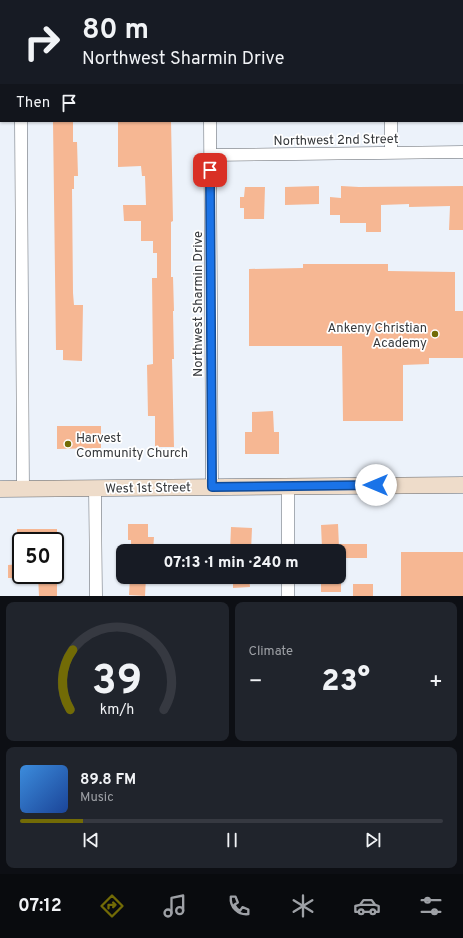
<!DOCTYPE html>
<meta charset="utf-8">
<style>
body{margin:0;font-family:Overpass,sans-serif;background:#20242c;color:#f1f3f6;height:100vh;display:flex;flex-direction:column;font-size:15px;white-space:nowrap}
*{box-sizing:border-box;margin:0}
p{font-size:13px;color:#9ea1a6}
.icon{flex:none;width:22px;height:22px;fill:none;stroke:currentColor;stroke-width:2;stroke-linecap:round;stroke-linejoin:round}
.map{position:relative;height:596px;overflow:hidden}
.drawer{display:flex;flex-direction:column;gap:6px;padding:6px;background:#0d0f14;flex:1}
.drawer>*{flex:none}
.hud{position:absolute;left:0px;top:0px;width:463px;height:122px;box-shadow:0 1px 3px #0004;background:#171b24;color:#f1f3f6;overflow:hidden}
.speed{position:absolute;left:12px;top:532px;display:flex;gap:8px;font-size:20px;font-weight:700;text-align:center}
.speed>*{display:grid;place-content:center;width:52px;height:52px;border-radius:50%;background:#171b24;box-shadow:0 1px 3px #0004;line-height:1}
.speed .limit{border:2px solid #111;border-radius:6px;background:#fff;color:#111}
.pin{position:absolute;display:grid;place-items:center;width:34px;height:34px;color:#fff;margin:-17px;border-radius:8px;box-shadow:0 2px 6px #0006}
.me{position:absolute;width:44px;margin:-22px;rotate:270deg;stroke-linejoin:round;filter:drop-shadow(0 0 3px #0008)}
.turn{display:flex;align-items:center;gap:14px;height:84px;padding:0 16px;font-size:18px}
.turn .icon{width:52px;height:52px;stroke-width:2.5}
.turn b{display:block;font-size:28px;line-height:34px}
.then{display:flex;align-items:center;height:38px;padding:0 16px;background:#0003;gap:8px;font-size:15px}
.big{font-size:30px;font-weight:800;line-height:1.1}
.drawer .widget{flex:1;display:flex;flex-direction:column;justify-content:center;gap:6px;min-width:0;padding:0 14px;border-radius:8px;background:#20242c}
.drawer .dial{align-items:center;gap:0}
.dial svg{height:104px;overflow:visible;fill:none;stroke:#363941;stroke-width:7;stroke-linecap:round;text-anchor:middle}
.dial text{fill:#f1f3f6;stroke:none}
.song{display:flex;align-items:center;gap:12px}
.cover{width:48px;height:48px;border-radius:6px;background:linear-gradient(135deg,hsl(210 70% 55%),hsl(220 70% 35%))}
.played{height:4px;border-radius:2px;background:linear-gradient(90deg,#726b06 15%,#363941 15%)}
.keys{display:flex;justify-content:space-around;direction:ltr}
.heat{display:flex;justify-content:space-between;align-items:center;font-size:22px;direction:ltr}
.drawer .tiles{flex:1;display:grid;gap:6px;grid-template-columns:1fr 1fr}
.widget:last-child{grid-column:span 2}
.trip{position:absolute;left:116px;top:544px;width:230px;height:40px;border-radius:8px;background:#171b24;box-shadow:0 1px 3px #0004;font-weight:800;line-height:40px;text-align:center}
.tab-bar{display:flex;height:64px;justify-content:space-around;align-items:center;background:#090b0e;color:#9ea1a6}
.tab-bar .icon{width:28px;height:28px}
.tab-bar .current{color:#726b06}
.tab-bar b{font-size:18px;color:#f1f3f6}
.map>svg:first-child{display:block}
</style>
<div class="map">
<svg width="463" height="596" viewBox="0 0 463 596">
<rect width="100%" height="100%" fill="#ecf2fa"/>
<path fill="#f6b793" d="M53,121H73V142H77L78,176H74V189H72L73,293L74,305H83L82,361L63,360V350H56Z
M118,121H171L173,221L171,222V277H173L174,311H173L174,359H172L174,447H155V416H148L147,365L153,364L152,278H157V253H153V241H141V221H124L123,205H146L145,176H142L141,166L118,167Z
M319,186V204L285,205V187Z
M341,186L359,187L463,186V230H449L450,206L409,207V204L381,205V232H366V223H340V215H330V197L341,198Z
M245,187H265L264,219H244V208H240V197H244Z
M303,264H388V271L455,272V311H463V358H429V364L403,365V421H343L342,346H249V269L303,268Z
M273,411L274,432H279V454H245V432H252V412Z
M57,426H101V448L57,449Z
M128,524H148V537H154L153,551H131V540H128Z
M338,524L339,547L322,548L321,525Z
M231,527L252,528L251,551H230Z
M17,529H57V541H17Z
M339,544H367V558H339Z
M401,552H463V596H401Z
M21,564V578H8V565Z
M38,575H57V596H39Z
M130,577H146L145,596L129,595Z
M233,577H249L250,587L233,588Z
M321,577H341V592H321Z
M353,584H373V596H353Z"/>
<g fill="none" stroke-linecap="round" stroke-linejoin="round">
<defs>
<path id="street" d="M20,0V1
M209,0V1
M390,0V1
M21,121L23,488
M210,121L212,487
M391,121V152
M210,155L463,152
M288,486V551
M95,488L96,596
M288,596V577"/>
<path id="secondary" d="M0,489L463,485"/>
</defs>
<use href="#street" stroke="#63686f" stroke-width="13"/>
<use href="#secondary" stroke="#63686f" stroke-width="17"/>
<use href="#street" stroke="#fff" stroke-width="12"/>
<use href="#secondary" stroke="#eedcca" stroke-width="16"/>
</g>
<g fill="none" stroke-linecap="round" stroke-linejoin="round">
<defs>
<path id="route" d="M210,170L212,487L376,485"/>
</defs>
<use href="#route" stroke="#114b97" stroke-width="10"/>
<use href="#route" stroke="#1a73e8" stroke-width="7"/>
</g>
<g fill="#726b06" stroke="#fff" stroke-width="1.5">
<circle cx="435" cy="334" r="4"/>
<circle cx="68" cy="444" r="4"/>
</g>
<g text-anchor="middle" stroke-width="3.5" stroke-linejoin="round" paint-order="stroke">
<g font-size="13" fill="#36393c" stroke="#fff">
<text transform="translate(336 139) rotate(-1)" y="5">Northwest 2nd Street</text>
<text transform="translate(197 304) rotate(-90)" y="5">Northwest Sharmin Drive</text>
<text transform="translate(148 487) rotate(-1)" y="5">West 1st Street</text>
</g>
<g font-size="13" fill="#36393c" stroke="#fff" text-anchor="end">
<text x="427" y="332">Ankeny Christian<tspan x="427" dy="15">Academy</tspan></text>
<text x="76" y="442" text-anchor="start">Harvest<tspan x="76" dy="15">Community Church</tspan></text>
</g>
</g>
</svg>
<div class="speed"><div class="limit">50</div></div>
<div class="pin" style="left:210px;top:170px;background:#d93025"><svg class="icon" aria-label="arrive" viewBox="0 0 24 24"><path d="M6 21V4h12l-3 4 3 4H6"/></svg></div>
<svg class="me" style="left:376px;top:485px" viewBox="-20 -20 40 40"><circle r="19" fill="#fff"/><path d="M0-13L10 11 0 6-10 11z" fill="#1a73e8"/></svg>
<div class="trip">07:13 · 1 min · 240 m</div>
<div class="hud">
<div class="turn"><svg class="icon" aria-label="right" viewBox="0 0 24 24"><path d="M7 20v-9h11M14 6l5 5-5 5"/></svg><div><b>80 m</b>Northwest Sharmin Drive</div></div>
<div class="then">Then<svg class="icon" aria-label="arrive" viewBox="0 0 24 24"><path d="M6 21V4h12l-3 4 3 4H6"/></svg></div>
</div>
</div>
<section class="drawer">
<div class="tiles">
<div class="widget dial"><svg viewBox="0 0 100 80">
<path d="M14 69A42 42 0 1 1 86 69"/>
<path d="M14 69A42 42 0 0 1 16 23" stroke="#726b06"/>
<text x="50" y="56" font-size="32" font-weight="700">39</text>
<text x="50" y="72" font-size="11">km/h</text>
</svg></div>
<div class="widget"><p>Climate</p>
<div class="heat"><a>−</a><b class="big">23°</b><a>+</a></div>
</div>
<div class="widget">
<div class="song"><i class="cover"></i><div><b>89.8 FM</b><p>Music</p></div></div>
<div class="played"></div>
<div class="keys"><svg class="icon" aria-label="previous" viewBox="0 0 24 24"><path d="M18 5L8 12l10 7zM5 5v14"/></svg><svg class="icon" aria-label="pause" viewBox="0 0 24 24"><path d="M8 5v14M16 5v14"/></svg><svg class="icon" aria-label="next" viewBox="0 0 24 24"><path d="M6 5l10 7-10 7zM19 5v14"/></svg></div>
</div>
</div>
</section>
<nav class="tab-bar">
<b>07:12</b>
<svg class="icon current" aria-label="directions" viewBox="0 0 24 24"><path d="M12 3l9 9-9 9-9-9zM9 14v-3h6M13 9l2 2-2 2"/></svg>
<svg class="icon" aria-label="music" viewBox="0 0 24 24"><path d="M9 18V5l10-2v13"/><circle cx="6" cy="18" r="3"/><circle cx="16" cy="16" r="3"/></svg>
<svg class="icon" aria-label="phone" viewBox="0 0 24 24"><path d="M5 4h4l2 5-3 2q2 4 5 5l2-3 5 2v4C11 20 4 13 5 4z"/></svg>
<svg class="icon" aria-label="climate" viewBox="0 0 24 24"><path d="M12 3v18M4 7l16 10M4 17L20 7"/></svg>
<svg class="icon" aria-label="car" viewBox="0 0 24 24"><path d="M5 17H2v-5l4-1 3-4h7l3 4 3 1v5h-3M9 17h6M6 11h13"/><circle cx="7" cy="17" r="2"/><circle cx="17" cy="17" r="2"/></svg>
<svg class="icon" aria-label="filters" viewBox="0 0 24 24"><path d="M4 7h16M4 17h16"/><circle cx="9" cy="7" r="2"/><circle cx="15" cy="17" r="2"/></svg>
</nav>
